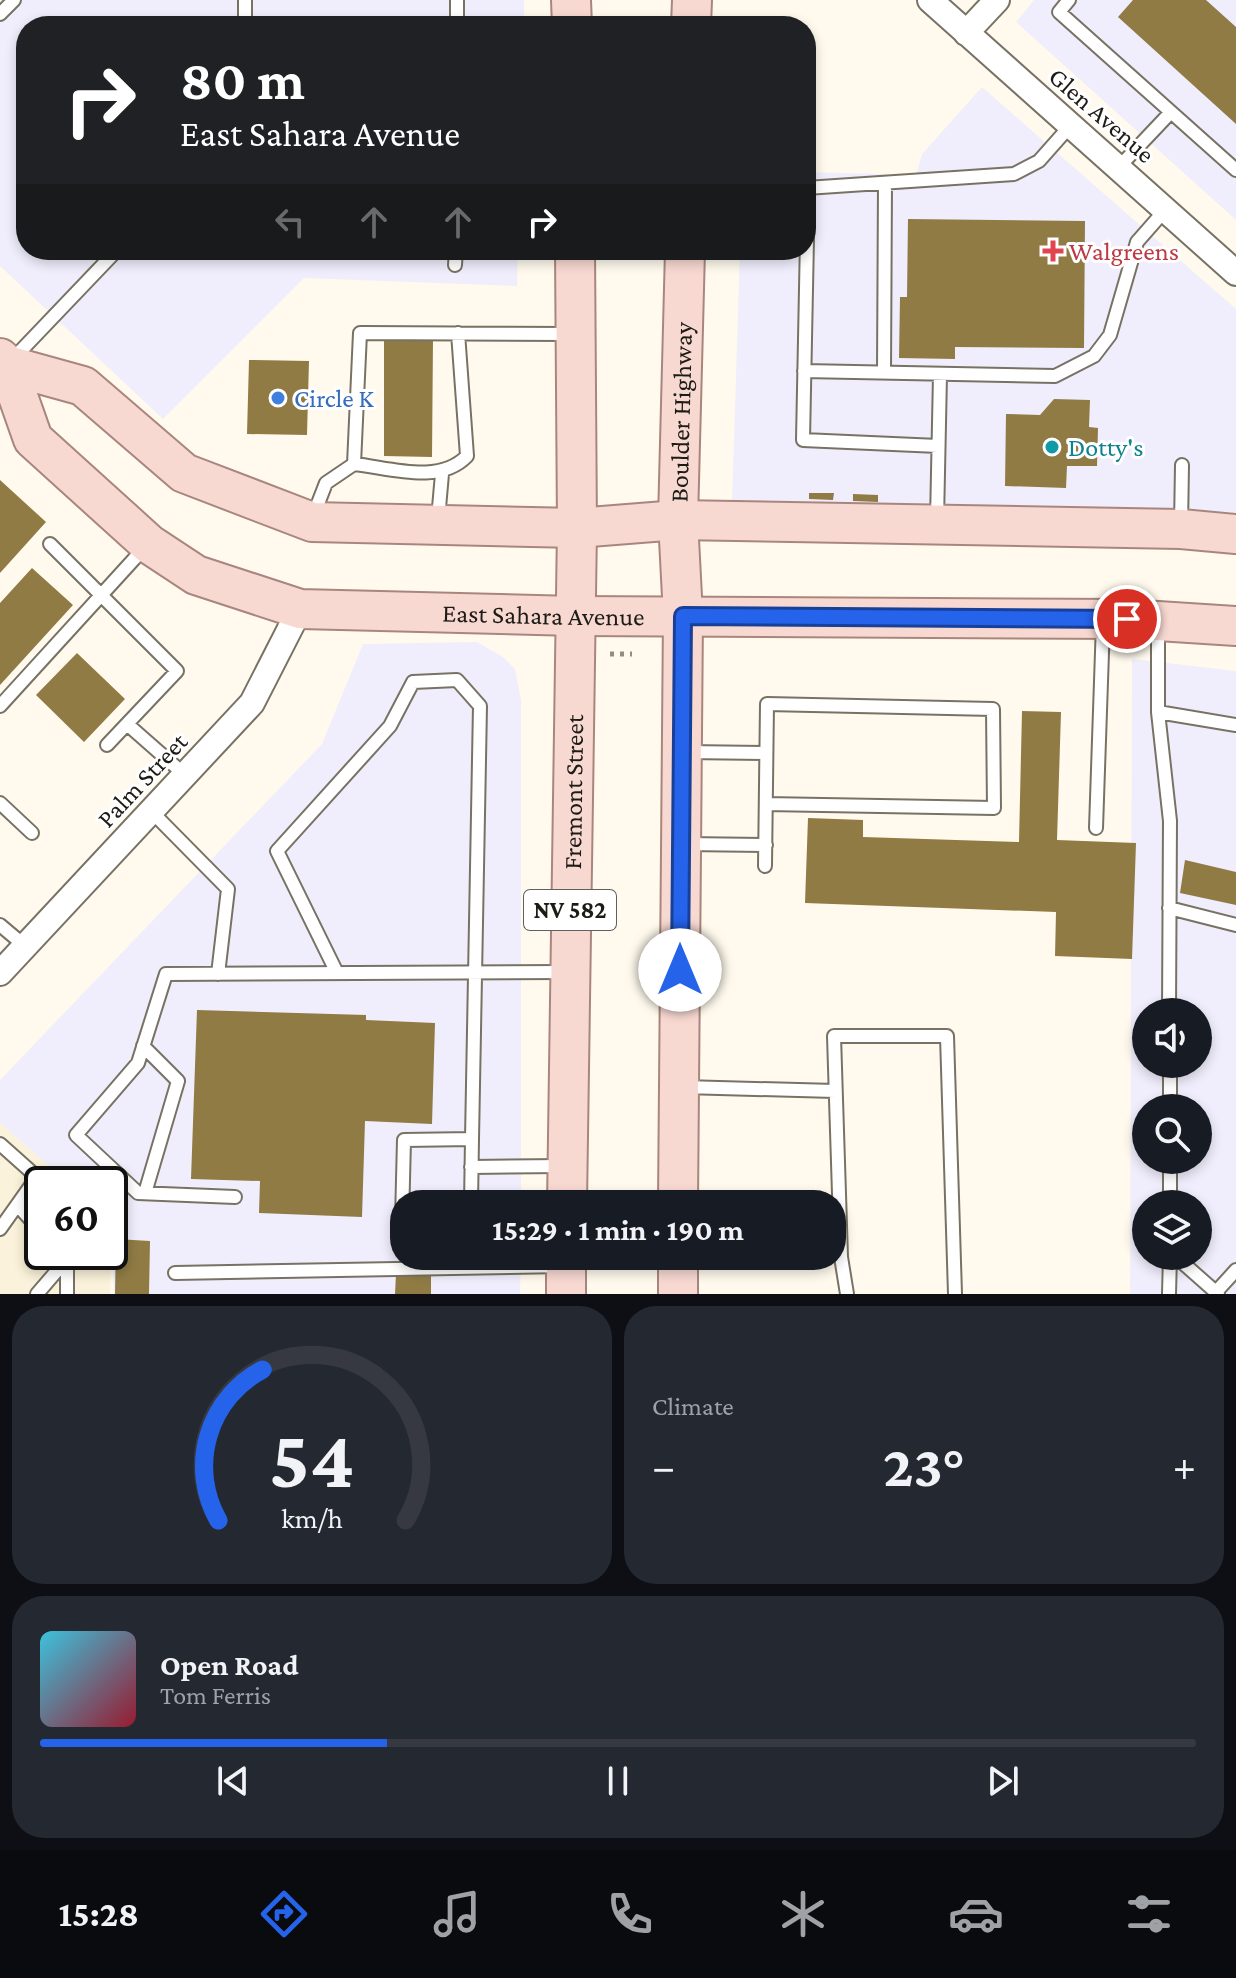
<!DOCTYPE html>
<meta charset="utf-8">
<style>
body{margin:0;font-family:"Crimson Pro",serif;background:#242831;color:#f1f3f6;height:100vh;display:flex;flex-direction:column;font-size:30px;white-space:nowrap}
*{box-sizing:border-box;margin:0}
p{font-size:26px;color:#9ea1a6}
.icon{flex:none;width:44px;height:44px;fill:none;stroke:currentColor;stroke-width:2;stroke-linecap:round;stroke-linejoin:round}
.map{position:relative;height:1294px;overflow:hidden}
.drawer{display:flex;flex-direction:column;gap:12px;padding:12px;background:#0d0f14;flex:1}
.drawer>*{flex:none}
.top-card{position:absolute;left:16px;top:16px;width:800px;height:244px;border-radius:32px;box-shadow:0 4px 12px #0003;background:#202124;color:#fff;overflow:hidden}
.controls{position:absolute;left:1132px;top:998px;display:grid;gap:16px}
.controls a{display:grid;place-items:center;width:80px;height:80px;border-radius:50%;background:#171b24;box-shadow:0 4px 12px #0003;font-size:40px}
.speed{position:absolute;left:24px;top:1166px;display:flex;gap:16px;font-size:40px;font-weight:700;text-align:center}
.speed>*{display:grid;place-content:center;width:104px;height:104px;border-radius:50%;background:#171b24;box-shadow:0 4px 12px #0003;line-height:1}
.speed .limit{border:4px solid #111;border-radius:12px;background:#fff;color:#111}
.pin{position:absolute;display:grid;place-items:center;width:68px;height:68px;color:#fff;margin:-34px;border:4px solid #fff;border-radius:50%;box-shadow:0 2px 8px #0007}
.me{position:absolute;width:88px;margin:-44px;rotate:0deg;stroke-linejoin:round;filter:drop-shadow(0 0 6px #0008)}
.turn{display:flex;align-items:center;gap:28px;height:168px;padding:0 32px;font-size:36px}
.turn .icon{width:104px;height:104px;stroke-width:2.5}
.turn b{display:block;font-size:56px;line-height:68px}
.lanes{display:flex;align-items:center;height:76px;padding:0 32px;background:#0003;justify-content:center;gap:40px;direction:ltr}
.lanes .off{opacity:.35}
.big{font-size:60px;font-weight:700;line-height:1.1}
.drawer .widget{flex:1;display:flex;flex-direction:column;justify-content:center;gap:12px;min-width:0;padding:0 28px;border-radius:32px;background:#242831}
.drawer .dial{align-items:center;gap:0}
.dial svg{height:208px;overflow:visible;fill:none;stroke:#363941;stroke-width:7;stroke-linecap:round;text-anchor:middle}
.dial text{fill:#f1f3f6;stroke:none}
.song{display:flex;align-items:center;gap:24px}
.cover{width:96px;height:96px;border-radius:12px;background:linear-gradient(135deg,hsl(190 70% 55%),hsl(350 70% 35%))}
.played{height:8px;border-radius:4px;background:linear-gradient(90deg,#2563eb 30%,#363941 30%)}
.keys{display:flex;justify-content:space-around;direction:ltr}
.heat{display:flex;justify-content:space-between;align-items:center;font-size:44px;direction:ltr}
.drawer .tiles{flex:1;display:grid;gap:12px;grid-template-columns:1fr 1fr}
.widget:last-child{grid-column:span 2}
.trip{position:absolute;left:390px;top:1190px;width:456px;height:80px;border-radius:32px;background:#171b24;box-shadow:0 4px 12px #0003;font-weight:700;line-height:80px;text-align:center}
.tabs{display:flex;height:128px;justify-content:space-around;align-items:center;background:#090b0e;color:#9ea1a6}
.tabs .icon{width:56px;height:56px}
.tabs .on{color:#2563eb}
.tabs b{font-size:36px;color:#f1f3f6}
.map>svg:first-child{display:block}
</style>
<div class="map">
<svg width="1236" height="1294" viewBox="0 0 1236 1294">
<rect width="100%" height="100%" fill="#fffaed"/>
<path fill="#f0eefc" fill-rule="evenodd" d="M0,0H524V26H26V250H518L517,286L304,278L163,419L0,266Z
M1034,0H1236V220L1016,22Z
M982,87L1236,309V513L732,502L740,250H806V172L916,175L922,154Z
M477,642L503,657L515,669L521,700V1204H404V1256H521L520,1294H114L110,1184H69L0,1123V1080L322,744L363,644Z
M1132,659L1236,671V1294H1130ZM1146,1012H1198V1064H1146ZM1146,1108H1198V1160H1146ZM1146,1204H1198V1256H1146Z"/>
<path fill="#fbf2db" d="M0,1123L69,1184H42V1252H110V1220L112,1222L110,1294H0Z"/>
<path fill="#907b44" d="M1133,0H1206L1236,27V124L1118,17Z
M908,219L1085,221L1084,348L955,347V359L899,358L900,297H907Z
M384,339H433L432,457L384,456Z
M249,360L309,361L307,435L247,434Z
M1054,399L1090,400L1089,427L1098,428L1097,466H1067L1066,488L1005,486L1006,414L1040,415Z
M0,480L46,522L0,573Z
M809,493H834L833,500L809,499Z
M853,494L878,495V502L853,501Z
M32,568L73,605L0,685V603Z
M77,653L125,699L84,742L36,695Z
M1022,711L1061,712L1057,840L1136,843L1132,959L1055,956L1056,912L805,903L808,818L863,820V837L1019,842Z
M1185,860L1236,872V905L1180,893Z
M197,1010L366,1015V1020L435,1023L432,1124L365,1121L362,1217L259,1213L260,1181L191,1179Z
M116,1239L150,1241L149,1294H115Z
M396,1274L431,1275V1294H395Z"/>
<g fill="none" stroke-linecap="round" stroke-linejoin="round">
<defs>
<path id="lane" d="M245,0V26
M457,0V26
M1069,0L1059,12L1236,170
M0,14L14,0
M1119,167L1171,112
M806,188L1014,174L1039,161L1070,126
M808,188L803,440L938,446
M455,265L456,250
M12,360L117,250
M804,371L1055,376L1094,356L1110,335L1137,242L1166,209
M884,373L885,184
M354,464C391,468 439,485 467,456L458,333
M312,519L326,483L354,464L360,333L570,334
M438,519L442,474
M937,521L940,375
M1181,526L1182,465
M50,544L177,671L107,745
M1158,624V712L1170,821L1169,1012
M0,706L146,546
M1158,712L1236,725
M127,724L185,775
M686,752L766,753
M0,803L32,833
M151,811L228,889L218,974
M1096,828L1103,623
M685,844L766,845
M765,866L767,704L993,709L994,808L766,804
M1169,908L1236,925
M0,925L25,946
M337,973L277,851L390,726L413,682L457,680L480,706L472,1139
M143,1046L178,1081L145,1193
M1170,1064V1108
M683,1087L835,1091
M0,1144L37,1177L0,1229
M1170,1160V1204
M471,1167L564,1166
M235,1197L138,1193L76,1135L138,1063L166,974L566,972
M19,1207L42,1232
M402,1220L404,1140L472,1139L471,1204
M1175,1256L1218,1294
M175,1273L564,1266
M1216,1292L1236,1270
M37,1294L67,1259L61,1252
M67,1294V1259
M847,1294L841,1257L834,1036H947L955,1294
M1169,1294L1170,1256"/>
<path id="street" d="M930,0L1236,273
M966,33L997,0
M0,973L252,703L300,609"/>
<g id="primary">
<path d="M571,0L572,26"/>
<path d="M691,26L692,0"/>
<path d="M0,358L7,365L83,386L184,473L312,522L577,528L678,520L1181,529L1236,534"/>
<path id="s1" d="M7,365L33,439L149,544L196,575L300,609L575,616L1127,619L1236,626"/>
<path id="s2" d="M567,1204L577,528L575,250"/>
<path id="s3" d="M678,1204L683,616L678,520L685,250"/>
<path d="M566,1294V1256"/>
<path d="M678,1294V1256"/>
</g>
</defs>
<use href="#lane" stroke="#777264" stroke-width="16"/>
<use href="#street" stroke="#777264" stroke-width="28"/>
<use href="#primary" stroke="#a9867d" stroke-width="42"/>
<path stroke="#918d84" stroke-width="5" stroke-dasharray="4 6" stroke-linecap="butt" d="M610,654H632"/>
<use href="#lane" stroke="#fff" stroke-width="12"/>
<use href="#street" stroke="#fff" stroke-width="24"/>
<use href="#primary" stroke="#f8d9d2" stroke-width="38"/>
</g>
<g fill="none" stroke-linecap="round" stroke-linejoin="round">
<defs>
<path id="route" d="M680,970L683,616L1127,619"/>
</defs>
<use href="#route" stroke="#184099" stroke-width="20"/>
<use href="#route" stroke="#2563eb" stroke-width="14"/>
</g>
<path fill="#e0444e" stroke="#fff" stroke-width="3" d="M1049 239h8v8h8v8h-8v8h-8v-8h-8v-8h8z"/>
<circle fill="#3f7fe0" stroke="#fff" stroke-width="3" cx="278" cy="398" r="8"/>
<circle fill="#0f9aa8" stroke="#fff" stroke-width="3" cx="1052" cy="447" r="8"/>
<g text-anchor="middle" stroke-width="6" stroke-linejoin="round" paint-order="stroke">
<rect fill="#fff" stroke="#615f5c" stroke-width="2" x="524" y="890" width="92" height="40" rx="6"/>
<g font-size="24" font-weight="bold" fill="#1d1b16">
<text x="570" y="918">NV 582</text>
</g>
<g font-size="26" fill="#1d1b16" stroke="#fff">
<text transform="translate(1102 115) rotate(41)" y="9">Glen Avenue</text>
<text dy="9" stroke="none"><textPath href="#s3" startOffset="792">Boulder Highway</textPath></text>
<text dy="9" stroke="none"><textPath href="#s1" startOffset="644">East Sahara Avenue</textPath></text>
<text transform="translate(142 780) rotate(-47)" y="9">Palm Street</text>
<text dy="9" stroke="none"><textPath href="#s2" startOffset="412">Fremont Street</textPath></text>
</g>
<g font-size="26" fill="#be3a42" stroke="#fff" text-anchor="start">
<text x="1069" y="260">Walgreens</text>
</g>
<g font-size="26" fill="#366cbe" stroke="#fff" text-anchor="start">
<text x="294" y="407">Circle K</text>
</g>
<g font-size="26" fill="#0d838f" stroke="#fff" text-anchor="start">
<text x="1068" y="456">Dotty's</text>
</g>
</g>
</svg>
<div class="controls">
<a><svg class="icon" aria-label="sound" viewBox="0 0 24 24"><path d="M4 9h4l5-4v14l-5-4H4zM17 9q2 3 0 6"/></svg></a>
<a><svg class="icon" aria-label="search" viewBox="0 0 24 24"><circle cx="10" cy="10" r="6"/><path d="M15 15l6 6"/></svg></a>
<a><svg class="icon" aria-label="layers" viewBox="0 0 24 24"><path d="M12 4l9 5-9 5-9-5zM3 14l9 5 9-5"/></svg></a>
</div>
<div class="speed"><div class="limit">60</div></div>
<div class="pin" style="left:1127px;top:619px;background:#d93025"><svg class="icon" aria-label="arrive" viewBox="0 0 24 24"><path d="M6 21V4h12l-3 4 3 4H6"/></svg></div>
<svg class="me" style="left:680px;top:970px" viewBox="-20 -20 40 40"><circle r="19" fill="#fff"/><path d="M0-13L10 11 0 6-10 11z" fill="#2563eb"/></svg>
<div class="trip">15:29 · 1 min · 190 m</div>
<div class="top-card">
<div class="turn"><svg class="icon" aria-label="right" viewBox="0 0 24 24"><path d="M7 20v-9h11M14 6l5 5-5 5"/></svg><div><b>80 m</b>East Sahara Avenue</div></div>
<div class="lanes"><svg class="icon off" aria-label="left" viewBox="0 0 24 24"><path d="M17 20v-9H6M10 6l-5 5 5 5"/></svg><svg class="icon off" aria-label="ahead" viewBox="0 0 24 24"><path d="M12 20V5M6 11l6-6 6 6"/></svg><svg class="icon off" aria-label="ahead" viewBox="0 0 24 24"><path d="M12 20V5M6 11l6-6 6 6"/></svg><svg class="icon" aria-label="right" viewBox="0 0 24 24"><path d="M7 20v-9h11M14 6l5 5-5 5"/></svg></div>
</div>
</div>
<section class="drawer">
<div class="tiles">
<div class="widget dial"><svg viewBox="0 0 100 80">
<path d="M14 69A42 42 0 1 1 86 69"/>
<path d="M14 69A42 42 0 0 1 31 11" stroke="#2563eb"/>
<text x="50" y="56" font-size="32" font-weight="700">54</text>
<text x="50" y="72" font-size="11">km/h</text>
</svg></div>
<div class="widget"><p>Climate</p>
<div class="heat"><a>−</a><b class="big">23°</b><a>+</a></div>
</div>
<div class="widget">
<div class="song"><i class="cover"></i><div><b>Open Road</b><p>Tom Ferris</p></div></div>
<div class="played"></div>
<div class="keys"><svg class="icon" aria-label="previous" viewBox="0 0 24 24"><path d="M18 5L8 12l10 7zM5 5v14"/></svg><svg class="icon" aria-label="pause" viewBox="0 0 24 24"><path d="M8 5v14M16 5v14"/></svg><svg class="icon" aria-label="next" viewBox="0 0 24 24"><path d="M6 5l10 7-10 7zM19 5v14"/></svg></div>
</div>
</div>
</section>
<nav class="tabs">
<b>15:28</b>
<svg class="icon on" aria-label="directions" viewBox="0 0 24 24"><path d="M12 3l9 9-9 9-9-9zM9 14v-3h6M13 9l2 2-2 2"/></svg>
<svg class="icon" aria-label="music" viewBox="0 0 24 24"><path d="M9 18V5l10-2v13"/><circle cx="6" cy="18" r="3"/><circle cx="16" cy="16" r="3"/></svg>
<svg class="icon" aria-label="phone" viewBox="0 0 24 24"><path d="M5 4h4l2 5-3 2q2 4 5 5l2-3 5 2v4C11 20 4 13 5 4z"/></svg>
<svg class="icon" aria-label="climate" viewBox="0 0 24 24"><path d="M12 3v18M4 7l16 10M4 17L20 7"/></svg>
<svg class="icon" aria-label="car" viewBox="0 0 24 24"><path d="M5 17H2v-5l4-1 3-4h7l3 4 3 1v5h-3M9 17h6M6 11h13"/><circle cx="7" cy="17" r="2"/><circle cx="17" cy="17" r="2"/></svg>
<svg class="icon" aria-label="filters" viewBox="0 0 24 24"><path d="M4 7h16M4 17h16"/><circle cx="9" cy="7" r="2"/><circle cx="15" cy="17" r="2"/></svg>
</nav>
